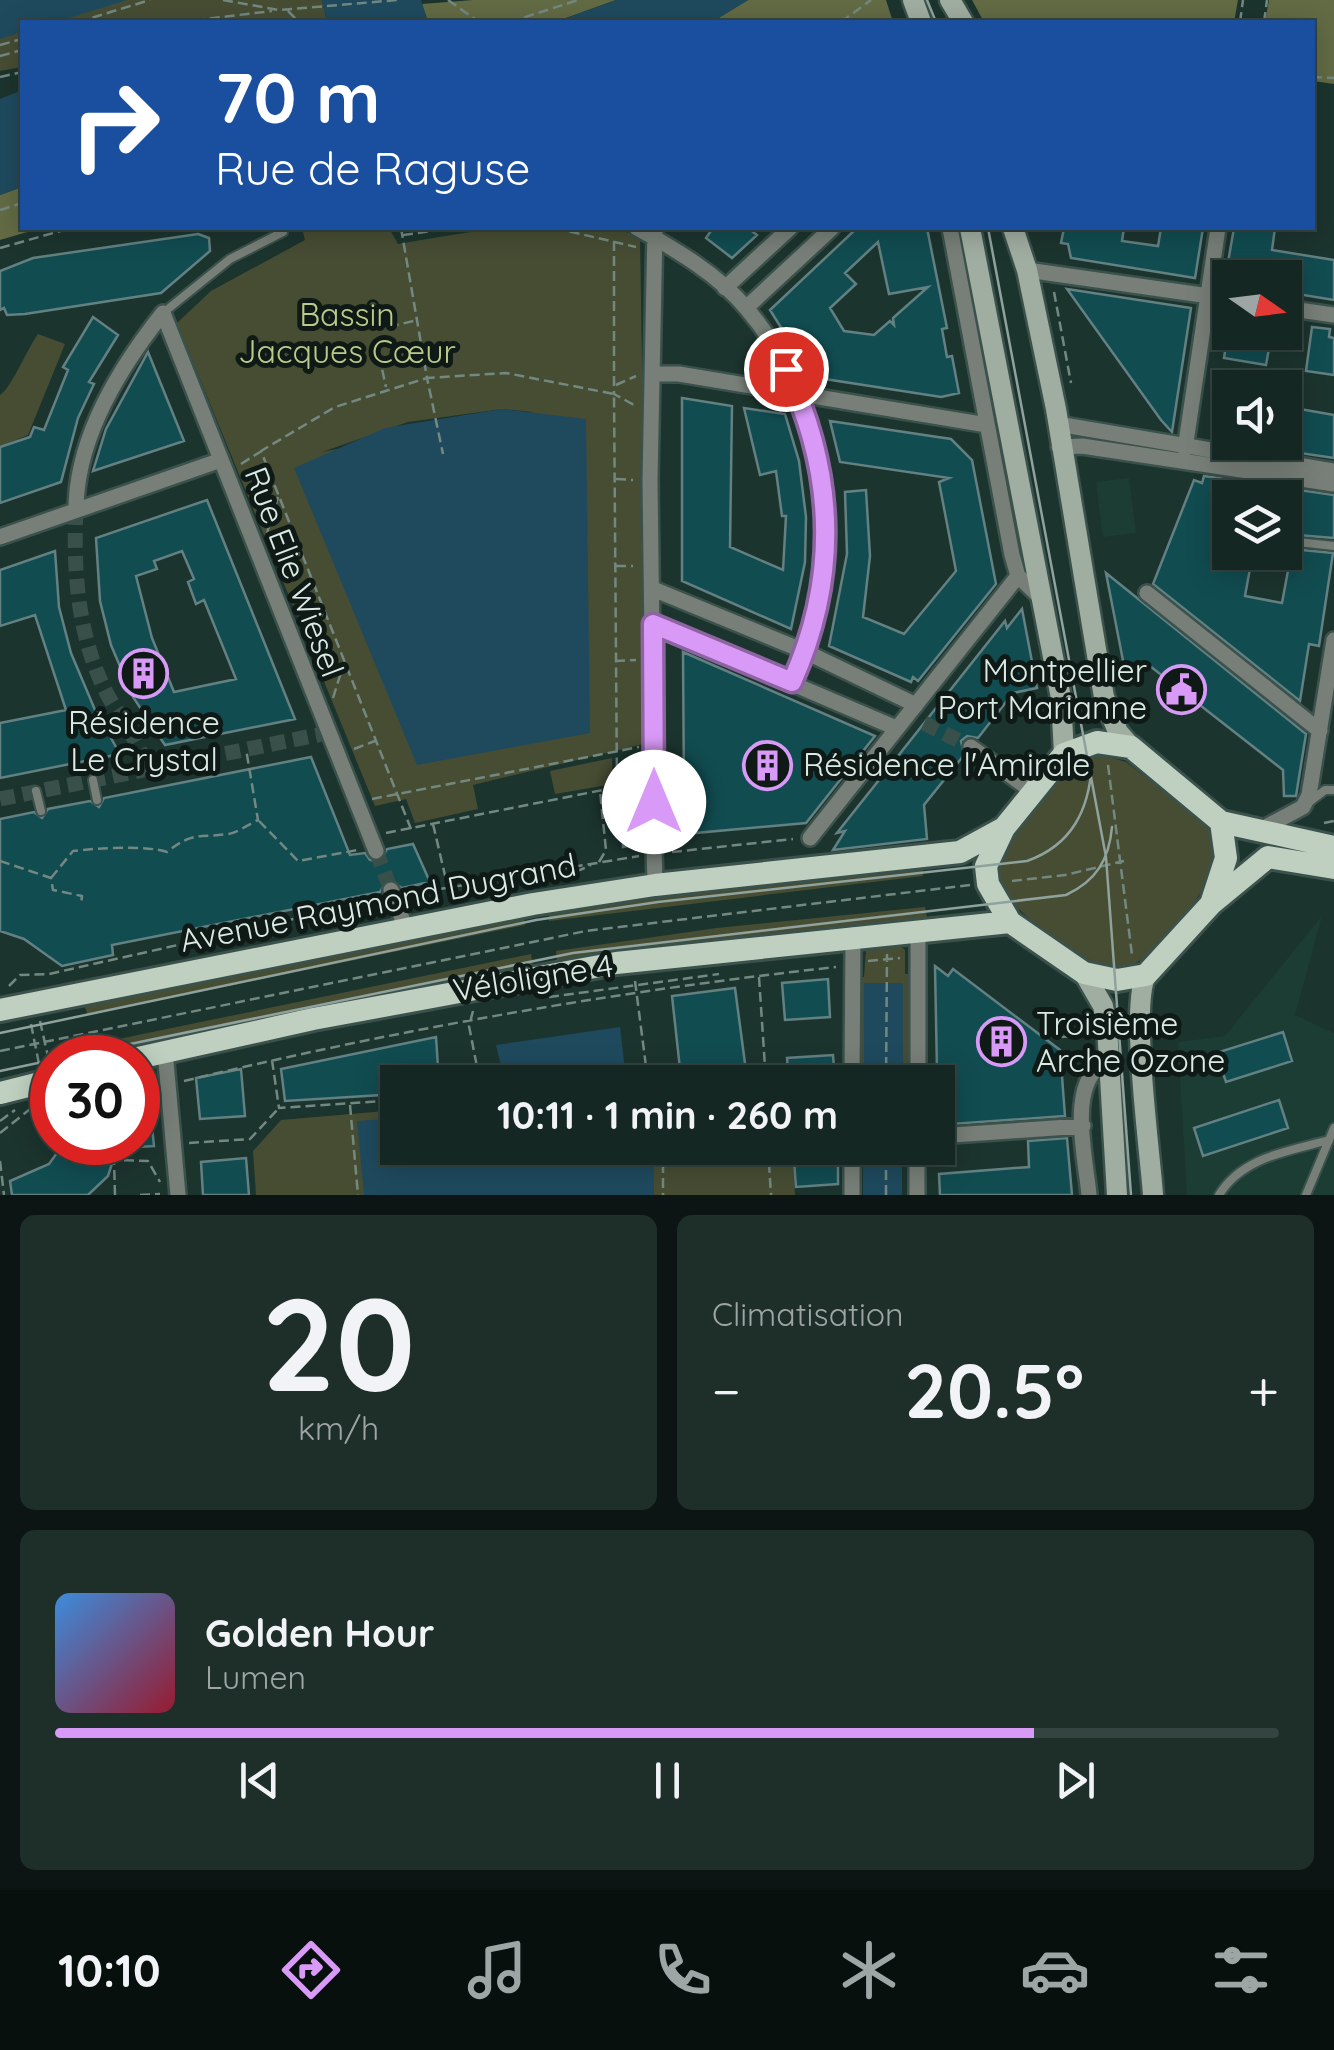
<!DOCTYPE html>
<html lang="fr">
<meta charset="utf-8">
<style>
body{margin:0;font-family:Quicksand,sans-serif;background:#1e2f2a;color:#f1f3f6;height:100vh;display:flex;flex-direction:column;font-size:38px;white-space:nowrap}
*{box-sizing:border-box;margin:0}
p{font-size:32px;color:#9da5a5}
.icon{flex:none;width:55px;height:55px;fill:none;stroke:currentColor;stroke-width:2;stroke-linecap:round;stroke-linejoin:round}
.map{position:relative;height:1195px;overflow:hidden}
.drawer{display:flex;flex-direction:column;gap:20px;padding:20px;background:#0c1513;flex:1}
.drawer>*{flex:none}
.banner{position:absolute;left:20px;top:20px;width:1295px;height:210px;border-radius:0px;box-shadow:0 5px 25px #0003,0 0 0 2px #344440;background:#1a4fa0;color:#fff;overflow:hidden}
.needle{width:65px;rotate:104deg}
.fabs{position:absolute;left:1212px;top:260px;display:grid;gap:20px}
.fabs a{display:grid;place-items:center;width:90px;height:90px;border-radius:0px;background:#152722;box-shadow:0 5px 25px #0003,0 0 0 2px #344440;font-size:50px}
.speed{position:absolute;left:30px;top:1035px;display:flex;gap:20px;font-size:50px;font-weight:700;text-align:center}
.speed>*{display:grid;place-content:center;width:130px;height:130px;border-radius:50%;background:#152722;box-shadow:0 5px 25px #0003,0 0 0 2px #344440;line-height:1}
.speed .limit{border:15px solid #d22;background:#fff;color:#111}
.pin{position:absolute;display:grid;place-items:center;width:85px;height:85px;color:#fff;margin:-42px;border:5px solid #fff;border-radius:50%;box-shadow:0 2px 10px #0007}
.me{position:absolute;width:110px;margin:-55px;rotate:0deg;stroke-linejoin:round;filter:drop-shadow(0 0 8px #0008)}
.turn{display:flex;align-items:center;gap:35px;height:210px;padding:0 30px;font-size:45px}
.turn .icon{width:130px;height:130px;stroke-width:2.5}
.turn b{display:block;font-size:70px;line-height:85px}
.big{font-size:75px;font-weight:700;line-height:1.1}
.drawer .tile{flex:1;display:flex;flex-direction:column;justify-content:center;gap:15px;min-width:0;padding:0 35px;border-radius:15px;background:#1e2f2a}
.drawer .dial{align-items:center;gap:0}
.dial b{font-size:130px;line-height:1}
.song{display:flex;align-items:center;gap:30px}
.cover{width:120px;height:120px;border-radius:15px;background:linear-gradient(135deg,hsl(210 70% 55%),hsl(350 70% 35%))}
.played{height:10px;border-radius:5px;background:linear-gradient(90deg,#d99af7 80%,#344440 80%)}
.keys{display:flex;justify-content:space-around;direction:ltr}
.heat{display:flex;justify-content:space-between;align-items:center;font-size:55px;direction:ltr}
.drawer .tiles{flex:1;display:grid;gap:20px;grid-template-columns:1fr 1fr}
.tile:last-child{grid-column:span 2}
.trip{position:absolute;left:380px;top:1065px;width:575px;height:100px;border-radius:0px;background:#152722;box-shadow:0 5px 25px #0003,0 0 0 2px #344440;font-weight:700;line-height:100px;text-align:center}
.menu{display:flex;height:160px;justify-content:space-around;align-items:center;background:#08100e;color:#9da5a5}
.menu .icon{width:70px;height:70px}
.menu .on{color:#d99af7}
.menu b{font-size:45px;color:#f1f3f6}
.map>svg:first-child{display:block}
</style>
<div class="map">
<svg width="1334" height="1195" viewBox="0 0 1334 1195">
<rect width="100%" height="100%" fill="#1c342e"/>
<path fill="#1b3d34" d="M1129,478L1136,533L1103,537L1096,482Z
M1322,916L1295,1015L1334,1033V1195H1187L1178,1042L1225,1036Z"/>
<path fill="#474d33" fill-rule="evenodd" d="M0,0H322L327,22H22V67L0,71Z
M302,228H389L398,244C464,233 579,211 640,237L648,743L473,785L478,809L415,823L406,799L375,806L177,323L211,291L305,240ZM502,409L533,412L322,452L408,422Z
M38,334L65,344L28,435L0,447V395C12,387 27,349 38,334Z
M1102,755L1126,762L1202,821C1211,831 1218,842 1216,856C1210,889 1156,964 1121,968C1092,972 1008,910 1000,883C993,859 1010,838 1023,821C1045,793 1064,757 1102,755Z
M612,758L613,784L555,794L550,771Z
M922,864L923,876L549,921L548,908Z
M925,907L927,918L557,962L556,951L717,928Z
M523,913L525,925L88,1015L83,1003Z
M900,946L905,950V974H913V1082H857V977H864L866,951Z
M531,954L533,967L94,1057V1044Z
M397,1110L398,1148H792L795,1195H256L253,1151L281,1120Z"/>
<path fill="#626b44" d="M473,0H616L555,22H428L422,4Z
M748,0H886L893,22H712Z
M972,0H1238L1234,22H984Z
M1269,0H1334V84L1313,81L1312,22H1265Z
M22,187V228H41L0,240V195Z"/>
<path fill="#1f4a5e" d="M0,0H127L56,22H22V32L0,39Z
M322,0H421L428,22H327Z
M616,0H748L712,22H555Z
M22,90V187L0,195V99Z
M502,409L586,419L590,733L417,765L294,468L385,428Z
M864,983H903V1082H864Z
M620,1027L626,1079L505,1082L496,1045Z
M397,1118L398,1148H654V1195H364L357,1121Z
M863,1148H902V1195H863Z"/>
<path fill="#114c51" stroke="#638082" stroke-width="2.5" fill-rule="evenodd" d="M713,228H748L757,235L732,258L706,238Z
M857,228H927L947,328L942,329L947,357L952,356L959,393L941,397L812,377L770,310ZM878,242L889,294L928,287L893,318L894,325L890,321L874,335L844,331L830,308L856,284L845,273Z
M1064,228H1124L1122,241L1158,246L1161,228H1203L1195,278L1071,258L1068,244L1061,243Z
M1234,228H1275L1272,250L1334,260V300L1285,292V278H1233L1234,270L1227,268Z
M198,234L209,238L210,251L161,293L25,314L7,315L4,308L0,310V271L33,258Z
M1067,289L1191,308L1172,432L1161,420Z
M93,317L118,335L89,382L94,384L78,418L61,482L0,503V447L30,437L34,427L44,430L68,370L63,367Z
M1312,327L1330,329L1329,337L1334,338V375L1306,371Z
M1228,332H1272L1266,365L1224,358Z
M148,352L184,441L93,471L106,429Z
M1218,397L1230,399V442L1212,439Z
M682,398L732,406L730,547L783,570L786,516H782L776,471L760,475L744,408L785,414L799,461L806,517L805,562L791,629L682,581Z
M1300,409L1334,415V458L1293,452Z
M830,421L951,439L972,460L996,584L918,681L913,677L911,682L829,646L847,554L845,492L866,490L870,556L863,617L904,634L956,571L939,482L949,478L840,462Z
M1204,476L1334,495V538L1285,534V498H1230V552H1253L1245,596L1282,603L1292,549L1333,553L1319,646L1309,644L1300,701L1153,584L1194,480L1202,483Z
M207,500L295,719L165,745L133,697L111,645L100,601L96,538ZM182,551L194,579L188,582L196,604L204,600L236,679L174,692L152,638L136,576L157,569L154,561Z
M55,551L59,607L71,653L95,710L120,754L0,778V723L66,710L35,615L0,626V570Z
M1106,573L1306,734L1296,796H1284L1283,770L1150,666L1125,671Z
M1022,609L1037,688L1013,693L978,738L967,736L961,741L964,755L924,805L927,839L833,850L845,831L837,833L1005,621L1007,628Z
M683,652L875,736L806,823L685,834V839L665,843L653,834L643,843L623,847V836L617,837L616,809L643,804L655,813L663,808L665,800L684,796Z
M311,757L350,855L365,853L370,860L379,862L387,849L413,844L430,882L402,888L388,879L380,892L112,945L113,955L62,966L24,939L0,931V819L34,812L42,818L48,809L90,801L99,807L104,798Z
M935,966L948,976L953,969L1060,1050L1065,1116L938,1125Z
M828,979L830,1017L785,1020L782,983Z
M735,988L746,1071L681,1078L672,996Z
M1283,1032L1292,1061L1226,1082L1216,1053Z
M436,1037L439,1082H398V1094L285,1101L281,1069Z
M833,1055L835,1082H789L787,1058Z
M241,1069L245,1116L200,1119L196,1078Z
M138,1077H147L154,1146L138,1147Z
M1279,1100L1288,1128L1203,1156L1194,1128Z
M1067,1138L1072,1195H940L939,1174L1029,1167L1028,1141Z
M65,1142H119L108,1176L88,1195H12L10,1181L49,1164Z
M793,1148H838V1184L796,1187Z
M246,1158L249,1195H203L201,1162Z"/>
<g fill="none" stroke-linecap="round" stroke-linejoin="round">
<path stroke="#394f49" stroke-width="15" stroke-dasharray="15 8" stroke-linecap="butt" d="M76,510C73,572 78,638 107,694C121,720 140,741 146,770
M924,723L971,747
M0,799L327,733
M654,802V845
M376,851L391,890"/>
<defs>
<path id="lane" d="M163,313L230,259L283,232L282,228
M1289,541L1334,546
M93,780L97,800
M36,791L41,811
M1308,803L1325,790H1334
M1219,1195C1242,1157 1289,1151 1329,1140
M1306,1195L1334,1128"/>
<path id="street" d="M637,228C675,249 719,275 747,309C835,413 847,560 792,681
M950,228L1012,555L1018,576L1040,597
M1027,270L1230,299
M725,288L790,228
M746,308L832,228
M1285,308L1334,315
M163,313L376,851
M653,374H679L987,425
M1058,424L1334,471
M1059,447L1082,446L1334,484
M1185,449L1218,228
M76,510C76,438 120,367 163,313
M0,537L221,460
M653,589L806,652L916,705
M1147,593L1320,731
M653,624L896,728
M971,747L1032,791
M654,802L650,480L655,228
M1262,829L1303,807L1309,795L1334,640
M810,838L1018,576
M654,845L655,885
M391,890L406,929
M918,929V1082
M165,1051L178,1195
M852,1082L853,935
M938,1136L1083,1126
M852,1148V1195
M917,1195V1148
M1089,1195C1086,1158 1065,1079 1108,1061"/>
<path id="secondary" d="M913,0L921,22
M950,0L963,22
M970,228L1061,698L1064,754
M1013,228L1027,270L1056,409L1104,697L1118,732L1131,747
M1084,973L1103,1006L1107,1027L1117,1195
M1146,975C1130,1007 1150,1151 1153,1195"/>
<path id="primary" d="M1221,822L1334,847
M1211,904L1226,858L1221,822L1131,747L1097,742L1064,754L1004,828L986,866L988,884L1010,922L1084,973L1117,980L1146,975L1211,904L1268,857L1334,868
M0,1010L533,904L655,885L960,852L1004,828
M138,1058L313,1019L616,963L1010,922
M0,1093L52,1080"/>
</defs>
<use href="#lane" stroke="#3b514b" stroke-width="12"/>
<use href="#street" stroke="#3b514b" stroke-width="20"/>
<use href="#secondary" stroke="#3b514b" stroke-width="25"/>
<use href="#primary" stroke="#3b514b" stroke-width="28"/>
<path stroke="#748882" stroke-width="2.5" stroke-dasharray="10 5" stroke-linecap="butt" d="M223,0L279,10L398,0
M448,0L479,22
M288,11L299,22
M78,22L150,0
M180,22L272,11
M510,22L578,0
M841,22L871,0
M1240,22L1243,0
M1264,22L1267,0
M0,45L22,39
M0,56L22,50
M0,77L22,72
M1312,77L1334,78
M0,210L22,203
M401,228L427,378L506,373L614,394L617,788
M555,228L636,247
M403,235L454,228
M614,241V394L636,406
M0,248L71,228
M1054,292L1071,383
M389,327L417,320
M379,355L386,387
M616,385L636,376
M241,464L260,452
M616,479L633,480
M267,533L278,497
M616,566H633
M300,613L310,577
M615,661L636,660
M333,698L344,663
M354,749L375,741
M1108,765L1132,955
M372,799L639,747
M259,821L298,861L358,850
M1324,823L1334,821
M433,824L447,884L457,885
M411,829L261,451L335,407L427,378L443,454
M386,833L638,783
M672,852L793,839
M0,861L51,878L53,890L82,896L81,905
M599,862L606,850L600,791
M51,878L73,851C97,848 146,845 167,852C193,831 200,838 228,834C237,833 249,824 258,820L246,749
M562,878L591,865
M1012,881L1065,875L1124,861
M470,887L502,889
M410,894L639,856
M868,961L900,958
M759,977L766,1082
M635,981L648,1082
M9,986L20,975L49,974L378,900
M549,997L719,974
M473,1011L469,1026L480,1082
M40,1021L49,1061
M31,1024L39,1064
M1058,1037L1091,1035
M0,1051L586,931L970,885
M272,1060L279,1108L398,1100
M184,1081C400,1029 616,991 836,967
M679,1082L764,1075
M886,1082L887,954
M350,1105L358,1195
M33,1109L52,1108
M32,1110L52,1121
M0,1121L15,1110
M0,1133L34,1106
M189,1143L250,1139L278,1109
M663,1148V1195
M768,1148L771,1195
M0,1161L4,1195
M115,1195L114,1160L148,1161L160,1182
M140,1195L160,1194
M886,1195V1148"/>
<use href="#lane" stroke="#777f78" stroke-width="8"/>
<use href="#street" stroke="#777f78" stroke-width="15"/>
<use href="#secondary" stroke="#a0ada1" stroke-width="20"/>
<use href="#primary" stroke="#bfd0c0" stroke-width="22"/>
<path stroke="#8fa29d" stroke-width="2.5" d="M927,0L936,22
M988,228L1106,857L1131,1195
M0,1033L536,920L658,902L1027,861C1072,845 1089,810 1092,764
M62,1058L573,953L1066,895C1096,881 1109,860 1112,827
M0,1071L52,1060"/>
</g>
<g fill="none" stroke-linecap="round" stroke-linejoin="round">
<defs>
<path id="route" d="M654,802L653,624L792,682C839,577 835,472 786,369"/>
</defs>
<use href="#route" stroke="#8d64a1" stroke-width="25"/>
<use href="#route" stroke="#d99af7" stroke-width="18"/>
</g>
<defs>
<symbol id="building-ring" viewBox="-11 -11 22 22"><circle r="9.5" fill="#0f1a17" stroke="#d99af7" stroke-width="1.5"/><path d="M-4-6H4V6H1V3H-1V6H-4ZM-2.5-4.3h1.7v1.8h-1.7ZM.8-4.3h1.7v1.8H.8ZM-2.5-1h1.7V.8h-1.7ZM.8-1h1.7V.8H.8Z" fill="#d99af7"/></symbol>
<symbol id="civic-ring" viewBox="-11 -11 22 22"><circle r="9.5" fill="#0f1a17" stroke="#d99af7" stroke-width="1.5"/><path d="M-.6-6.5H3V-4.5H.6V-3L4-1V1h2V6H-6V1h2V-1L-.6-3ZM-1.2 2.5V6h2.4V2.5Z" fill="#d99af7"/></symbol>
</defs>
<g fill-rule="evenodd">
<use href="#building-ring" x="116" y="646" width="55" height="55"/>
<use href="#civic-ring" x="1154" y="662" width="55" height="55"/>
<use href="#building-ring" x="740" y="738" width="55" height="55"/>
<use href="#building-ring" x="974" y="1014" width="55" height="55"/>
</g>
<g text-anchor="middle" stroke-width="10" stroke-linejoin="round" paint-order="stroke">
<g font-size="32" fill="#bbca89" stroke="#0f1a17">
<text x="347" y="326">Bassin<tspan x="347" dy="37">Jacques Cœur</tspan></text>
</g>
<g font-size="32" fill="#dbeae5" stroke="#0f1a17">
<text transform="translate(294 572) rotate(69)" y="11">Rue Elie Wiesel</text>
<text transform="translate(378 903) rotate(-11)" y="11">Avenue Raymond Dugrand</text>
<text transform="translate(533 978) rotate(-9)" y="11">Véloligne 4</text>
</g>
<g font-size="32" fill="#dbeae5" stroke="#0f1a17" text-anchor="start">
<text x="1147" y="682" text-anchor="end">Montpellier<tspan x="1147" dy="37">Port Marianne</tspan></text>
<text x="144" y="734" text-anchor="middle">Résidence<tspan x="144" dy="37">Le Crystal</tspan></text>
<text x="803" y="776">Résidence l'Amirale</text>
<text x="1036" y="1035">Troisième<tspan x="1036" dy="37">Arche Ozone</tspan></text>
</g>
</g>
</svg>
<div class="fabs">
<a><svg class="needle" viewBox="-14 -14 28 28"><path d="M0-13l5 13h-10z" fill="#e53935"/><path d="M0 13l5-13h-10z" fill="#9da5a5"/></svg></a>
<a><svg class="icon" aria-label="sound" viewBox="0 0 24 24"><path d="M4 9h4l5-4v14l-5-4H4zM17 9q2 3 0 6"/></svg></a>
<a><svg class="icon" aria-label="layers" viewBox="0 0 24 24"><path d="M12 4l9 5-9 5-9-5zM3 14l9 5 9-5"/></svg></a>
</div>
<div class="speed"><div class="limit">30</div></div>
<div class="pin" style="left:786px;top:369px;background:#d93025"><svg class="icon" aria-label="arrive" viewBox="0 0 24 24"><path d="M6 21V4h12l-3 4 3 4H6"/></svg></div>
<svg class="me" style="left:654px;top:802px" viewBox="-20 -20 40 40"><circle r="19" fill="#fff"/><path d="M0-13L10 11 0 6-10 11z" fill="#d99af7"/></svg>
<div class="trip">10:11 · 1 min · 260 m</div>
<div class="banner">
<div class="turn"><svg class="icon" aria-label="right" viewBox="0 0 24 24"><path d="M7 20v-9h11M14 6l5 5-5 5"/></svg><div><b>70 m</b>Rue de Raguse</div></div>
</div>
</div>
<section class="drawer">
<div class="tiles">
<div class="tile dial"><b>20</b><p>km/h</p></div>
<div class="tile"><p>Climatisation</p>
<div class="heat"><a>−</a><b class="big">20.5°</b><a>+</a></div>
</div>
<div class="tile">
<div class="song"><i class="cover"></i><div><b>Golden Hour</b><p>Lumen</p></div></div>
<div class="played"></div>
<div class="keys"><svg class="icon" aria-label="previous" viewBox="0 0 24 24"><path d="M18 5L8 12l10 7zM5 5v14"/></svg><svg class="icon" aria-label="pause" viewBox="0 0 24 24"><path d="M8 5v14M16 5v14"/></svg><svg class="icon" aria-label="next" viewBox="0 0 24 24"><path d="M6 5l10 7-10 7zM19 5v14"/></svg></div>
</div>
</div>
</section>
<nav class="menu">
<b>10:10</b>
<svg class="icon on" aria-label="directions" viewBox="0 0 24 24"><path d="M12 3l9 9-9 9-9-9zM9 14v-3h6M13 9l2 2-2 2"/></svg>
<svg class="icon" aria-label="music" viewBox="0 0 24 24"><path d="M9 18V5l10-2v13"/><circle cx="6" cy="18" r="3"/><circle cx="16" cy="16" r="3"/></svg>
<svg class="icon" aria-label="phone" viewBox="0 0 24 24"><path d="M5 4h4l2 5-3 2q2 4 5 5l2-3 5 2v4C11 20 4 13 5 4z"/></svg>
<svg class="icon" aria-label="climate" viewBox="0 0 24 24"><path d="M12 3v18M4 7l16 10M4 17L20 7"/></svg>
<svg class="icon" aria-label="car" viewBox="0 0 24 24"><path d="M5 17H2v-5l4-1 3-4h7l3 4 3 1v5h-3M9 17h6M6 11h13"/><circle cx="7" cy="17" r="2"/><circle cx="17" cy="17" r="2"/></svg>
<svg class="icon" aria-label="filters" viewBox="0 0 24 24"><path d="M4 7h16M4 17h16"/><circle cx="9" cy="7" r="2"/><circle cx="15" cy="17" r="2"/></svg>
</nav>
